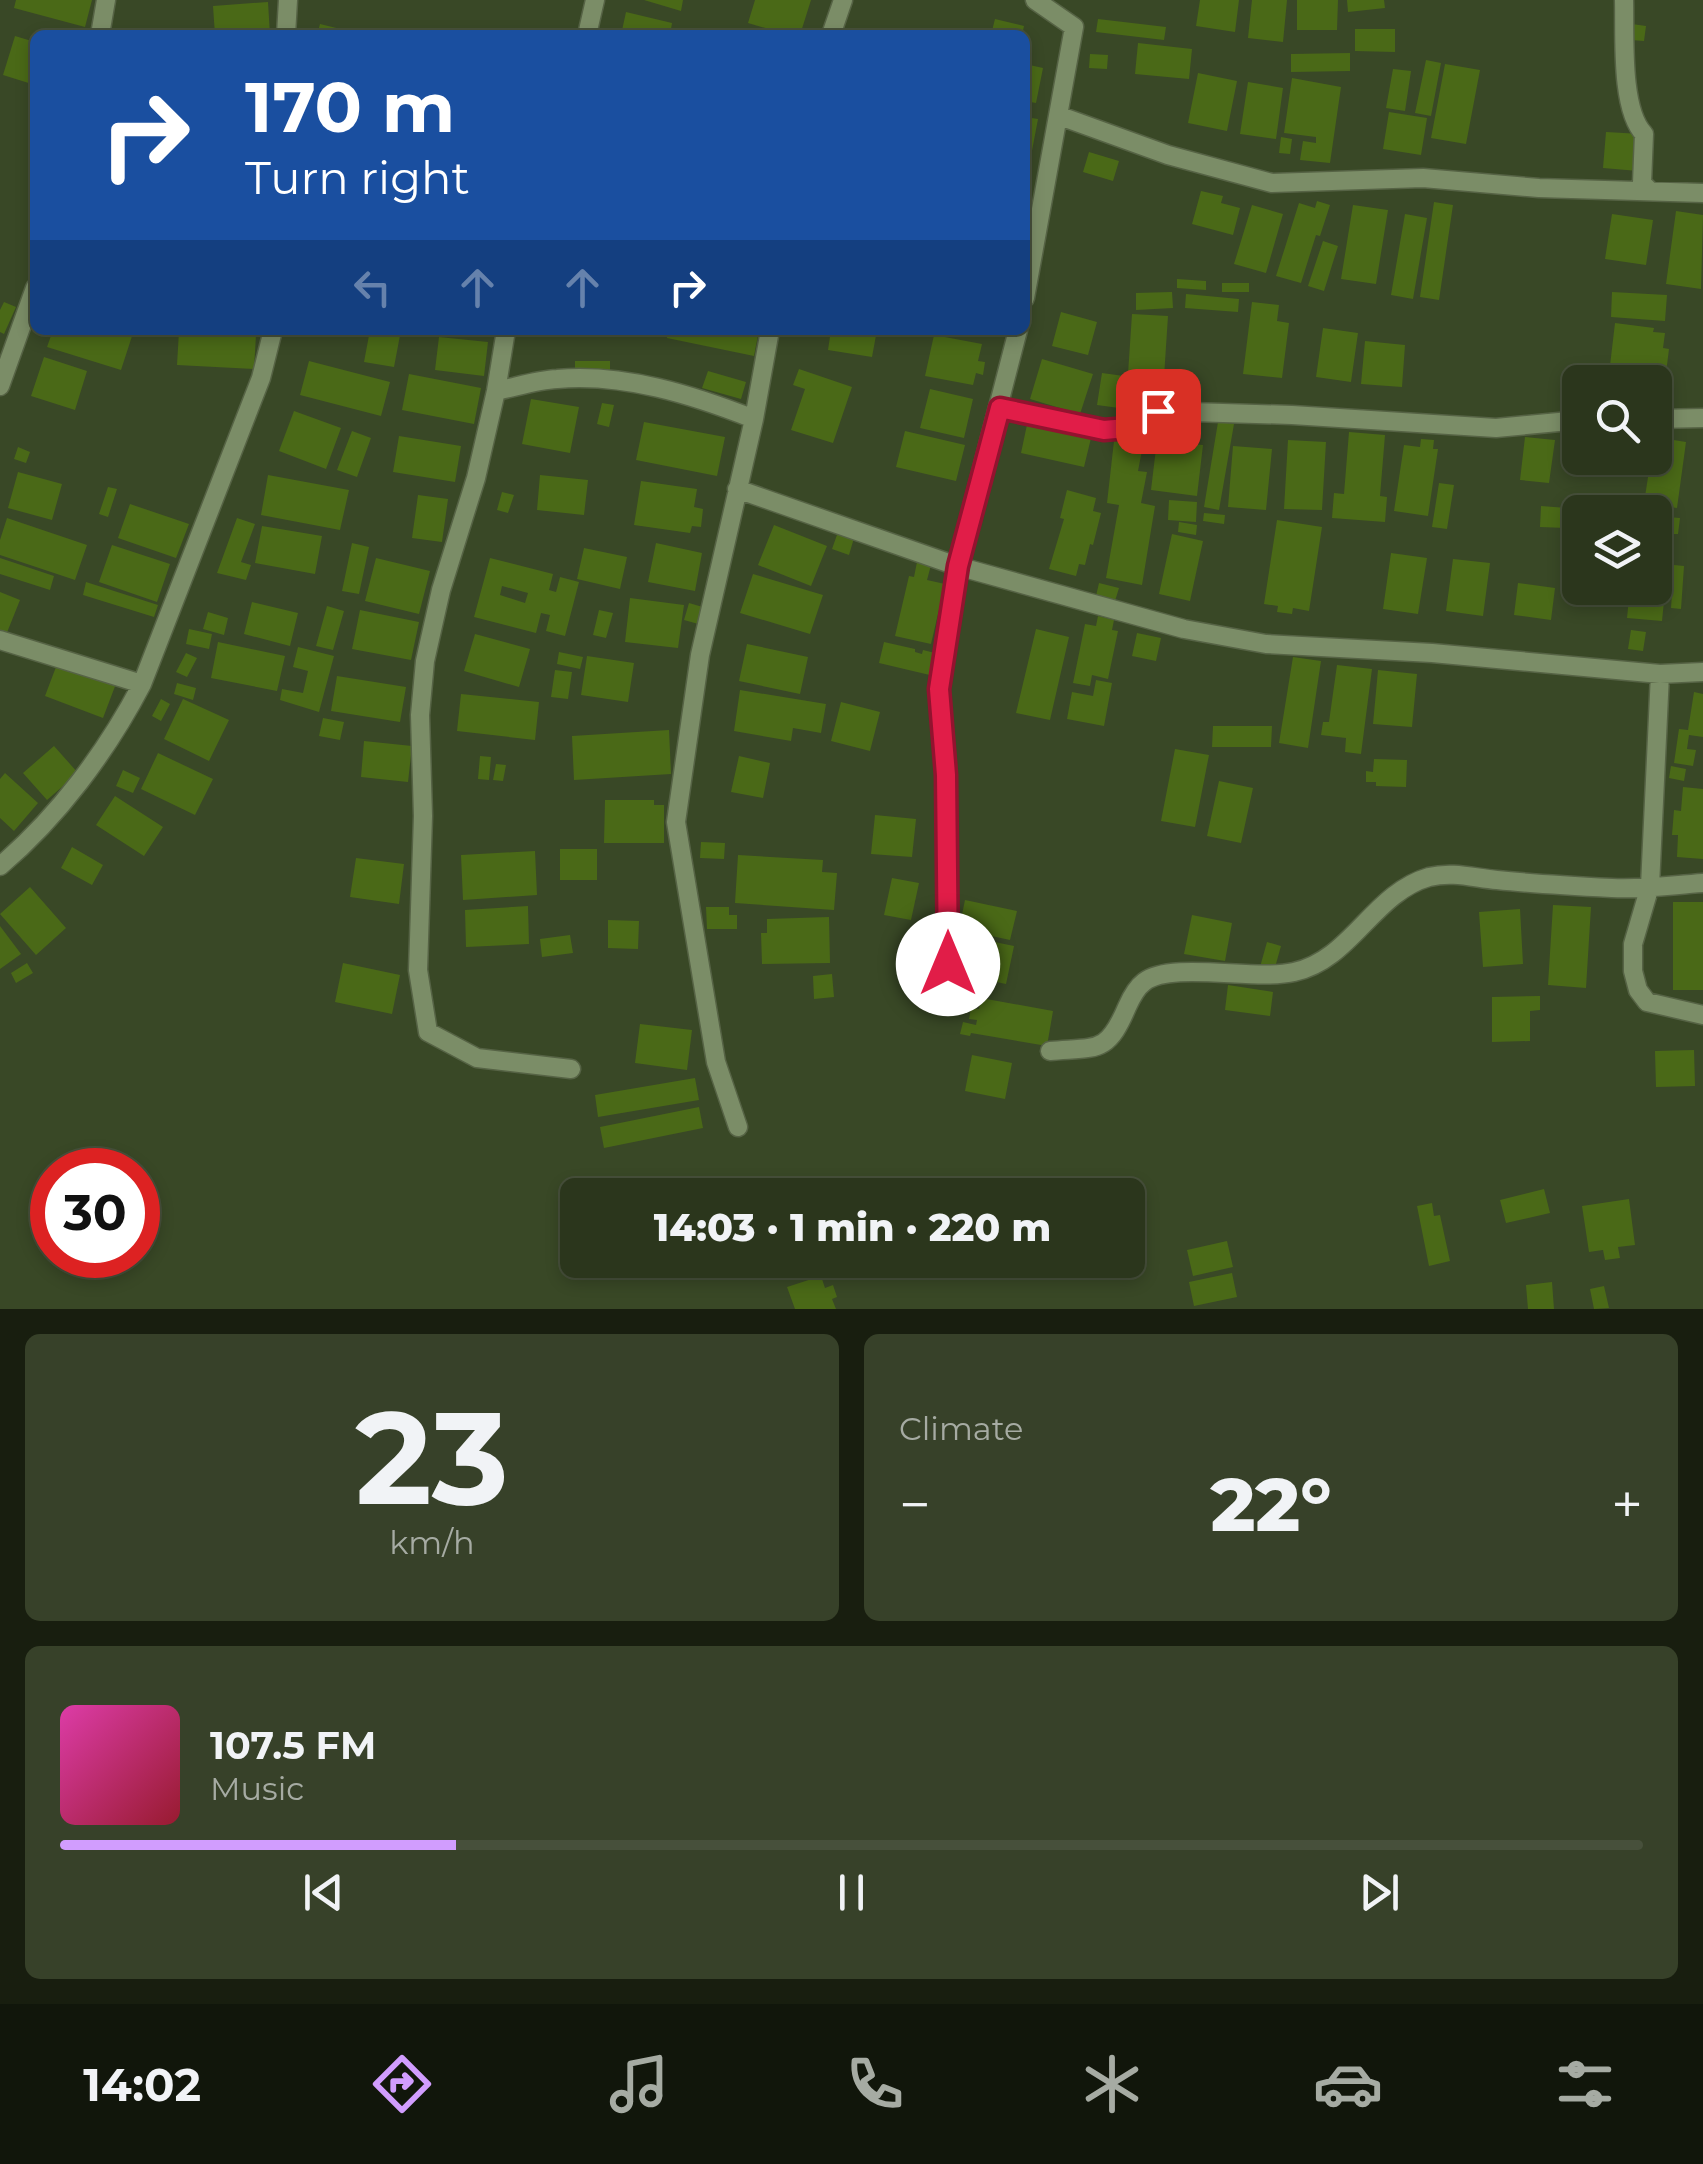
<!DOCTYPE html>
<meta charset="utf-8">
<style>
body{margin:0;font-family:Montserrat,sans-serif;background:#374129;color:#f1f3f6;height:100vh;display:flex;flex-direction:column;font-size:38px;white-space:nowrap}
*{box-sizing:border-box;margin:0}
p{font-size:32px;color:#a6aba3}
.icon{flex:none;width:55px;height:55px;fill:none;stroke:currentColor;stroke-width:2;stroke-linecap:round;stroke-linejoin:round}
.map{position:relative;height:1309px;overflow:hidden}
.side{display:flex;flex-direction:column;gap:25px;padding:25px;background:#181e0f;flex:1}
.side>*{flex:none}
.hud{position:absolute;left:30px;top:30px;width:1000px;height:305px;border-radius:15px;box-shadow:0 5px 15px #0003,0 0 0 2px #47503b;background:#1a4fa0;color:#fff;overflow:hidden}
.buttons{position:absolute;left:1562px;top:365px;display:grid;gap:20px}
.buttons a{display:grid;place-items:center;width:110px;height:110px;border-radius:15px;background:#2b361c;box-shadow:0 5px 15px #0003,0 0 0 2px #47503b;font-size:50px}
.speed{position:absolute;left:30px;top:1148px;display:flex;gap:20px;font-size:50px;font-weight:700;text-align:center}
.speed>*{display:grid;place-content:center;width:130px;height:130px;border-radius:50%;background:#2b361c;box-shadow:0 5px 15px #0003,0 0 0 2px #47503b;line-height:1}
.speed .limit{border:15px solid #d22;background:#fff;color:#111}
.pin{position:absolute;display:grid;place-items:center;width:85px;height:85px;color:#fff;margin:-42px;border-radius:20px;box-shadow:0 5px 15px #0006}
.me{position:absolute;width:110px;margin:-55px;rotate:0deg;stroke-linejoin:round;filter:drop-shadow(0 0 8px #0008)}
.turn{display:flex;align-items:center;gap:35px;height:210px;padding:0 50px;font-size:45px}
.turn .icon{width:130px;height:130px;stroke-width:2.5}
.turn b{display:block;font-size:70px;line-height:85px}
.lanes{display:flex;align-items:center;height:95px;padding:0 50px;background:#0003;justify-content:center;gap:50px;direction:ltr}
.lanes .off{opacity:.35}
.big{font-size:75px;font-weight:800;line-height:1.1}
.side .card{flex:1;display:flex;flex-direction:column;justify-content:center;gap:15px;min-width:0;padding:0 35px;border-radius:15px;background:#374129}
.side .dial{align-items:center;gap:0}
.dial b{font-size:130px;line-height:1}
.song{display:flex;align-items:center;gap:30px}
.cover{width:120px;height:120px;border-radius:15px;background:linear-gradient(135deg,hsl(320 70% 55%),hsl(350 70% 35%))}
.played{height:10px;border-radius:5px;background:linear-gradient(90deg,#d19dfe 25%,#47503b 25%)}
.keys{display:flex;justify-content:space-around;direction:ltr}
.heat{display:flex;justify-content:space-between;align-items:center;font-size:55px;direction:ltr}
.side .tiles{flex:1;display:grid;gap:25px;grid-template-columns:1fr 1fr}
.card:last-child{grid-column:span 2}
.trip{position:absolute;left:560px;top:1178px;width:585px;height:100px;border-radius:15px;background:#2b361c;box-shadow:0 5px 15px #0003,0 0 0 2px #47503b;font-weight:800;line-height:100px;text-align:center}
.dock{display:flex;height:160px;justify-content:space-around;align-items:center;background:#11160b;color:#a6aba3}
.dock .icon{width:70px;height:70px}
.dock .on{color:#d19dfe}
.dock b{font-size:45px;color:#f1f3f6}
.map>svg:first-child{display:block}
</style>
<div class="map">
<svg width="1703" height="1309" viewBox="0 0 1703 1309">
<rect width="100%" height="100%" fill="#394826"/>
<path fill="#4a6917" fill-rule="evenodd" d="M16,0H92L85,27L14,8Z
M644,0H683L681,11Z
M755,0H811L800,35H789L748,23Z
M1200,0H1239L1235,32L1196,26Z
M1252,0H1287L1283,42L1248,38Z
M1297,0H1338L1337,30H1297Z
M1347,0H1384L1385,8L1348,12Z
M268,2L270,35H215L213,6Z
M626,12L672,23L670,35H621Z
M995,19L1024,26L1022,35H991Z
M1098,19L1166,27L1164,40L1096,32Z
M320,24L361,34V35H317Z
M1632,24L1646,26L1644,41L1631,40Z
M1355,29H1395V52L1355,51Z
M15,36L35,42V85L3,75Z
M1138,43L1192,49L1189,79L1135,74Z
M1350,53V71L1291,72V54Z
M1090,54L1108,55L1107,69L1089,68Z
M1426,60L1441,63L1431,116L1415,113Z
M1025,64L1043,68L1036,103L1025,101Z
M1445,64L1480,70L1466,144L1431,138Z
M1393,69L1411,71L1405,111L1386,108Z
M1198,73L1237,81L1227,131L1188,123Z
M1292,78L1341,87L1330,163L1300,160L1303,141L1316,143V137L1284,133Z
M1248,82L1283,88L1276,139L1240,134Z
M1389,112L1427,118L1421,155L1383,149Z
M1025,117L1038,119L1031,156L1025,154Z
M1606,132L1641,134L1638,171L1603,168Z
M1281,137L1292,139L1290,154L1279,153Z
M1089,152L1119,161L1113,181L1083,172Z
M1201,191L1223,196L1221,203L1240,208L1233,235L1192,224Z
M1317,201L1330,205L1320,236L1316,235L1301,283L1276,276L1299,203L1315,208Z
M1434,202L1453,205L1439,300L1420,297Z
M1252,205L1283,214L1266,273L1234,264Z
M1353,205L1388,210L1376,284L1341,279Z
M1676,211L1703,215L1701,289L1666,284Z
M1405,214L1427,218L1413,299L1391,295Z
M1612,214L1653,220L1646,265L1605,259Z
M1323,241L1338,246L1324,291L1308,286Z
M1177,279L1206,281V290L1177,288Z
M1222,283H1249V292H1222Z
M1172,292L1173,308L1136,310V293Z
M1612,292L1667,295L1665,321L1611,317Z
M1186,294L1239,299L1238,312L1185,308Z
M4,302L16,307L4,334L0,332V310Z
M1252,302L1279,305L1277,321L1289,323L1282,378L1243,374Z
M1061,312L1097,322L1088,355L1052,346Z
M1132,314L1168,316L1164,377L1128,374Z
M1615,323L1654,328L1653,332L1665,333L1663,348L1669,349L1665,381L1609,374Z
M1323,328L1358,333L1351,382L1316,377Z
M53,330H134L121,370L47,347Z
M370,330H401L394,367L364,362Z
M453,330H489L488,337Z
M668,330H759L754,356L667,338Z
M831,330H877L872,357L828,350Z
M179,331L256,335L254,369L177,365Z
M934,335L982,344L978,361L985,362L983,375L976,373L973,385L925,376Z
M439,337L488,342L484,376L435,370Z
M1365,341L1405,345L1402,387L1361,384Z
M44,357L87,371L75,410L31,396Z
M1042,359L1093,374L1080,414L1030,399Z
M309,361L390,382L381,416L300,395Z
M575,361H610V376H575Z
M799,369L852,387L833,443L791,430L805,389L793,385Z
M708,371L746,382L741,399L702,388Z
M1102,373L1124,376L1119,408L1097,405Z
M409,374L481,388L474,424L402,410Z
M930,389L973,399L964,438L920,428Z
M531,399L579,407L570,453L522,444Z
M602,403L614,405L609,427L597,424Z
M294,411L341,428L326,469L279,451Z
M1028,420L1092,434L1084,467L1021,453Z
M644,422L725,437L717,476L636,460Z
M1218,422L1234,424L1219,510L1204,507Z
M352,431L371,438L357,477L337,470Z
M905,431L965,445L956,481L896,467Z
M1349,432L1385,435L1380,496L1387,497L1385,522L1332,518L1334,493L1344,494Z
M1174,433L1193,435L1191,444L1203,445L1197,496L1151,490L1157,440L1173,442Z
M399,436L461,446L455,482L393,472Z
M1525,437L1555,440L1549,483L1520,480Z
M1655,437L1686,442L1677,508L1644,503L1651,458H1655Z
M1421,439L1434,440L1433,449H1438L1428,516L1394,511L1404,445L1420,447Z
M1288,440L1326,442L1322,510L1284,509Z
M1114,441L1143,445L1138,471L1147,472L1141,503L1155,506L1142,585L1106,578L1119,505L1107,503Z
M1233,446L1272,449L1266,510L1228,507Z
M18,447L30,452L26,463L14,459Z
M18,472L62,484L52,520L8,508Z
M268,475L349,490L340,530L261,515Z
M540,475L588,480L584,515L537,510Z
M641,481L697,489L694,507L703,509L701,527L692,526L690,533L634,525Z
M1439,483L1454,485L1447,529L1432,527Z
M108,487L117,489L108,517L99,514Z
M1067,490L1096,498L1093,511L1101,513L1093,545L1090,544L1085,565L1079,564L1076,576L1049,569L1064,519L1060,518Z
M502,492L514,495L508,513L497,510Z
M418,495L448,499L442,542L412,538Z
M1169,500L1197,502L1196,522L1168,520Z
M130,504L189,524L176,558L118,538Z
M1541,506L1567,508L1566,528L1540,527Z
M1204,513L1225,515L1224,524L1203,521Z
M1655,516L1680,518L1678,534H1670L1669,546L1655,544Z
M7,518L87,545L75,580L0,555V540Z
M237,518L255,524L241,562L251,565L246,580L217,573Z
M1277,520L1322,527L1309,611L1293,608L1292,614L1277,612L1278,606L1264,604Z
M1179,522L1197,525L1196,535L1178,532Z
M774,525L827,546L811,586L758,565Z
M262,526L322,536L315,574L255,563Z
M838,532L854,538L849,555L832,549Z
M1172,534L1203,541L1190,601L1159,594Z
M352,543L369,547L359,594L342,591Z
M656,543L702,553L695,591L648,582Z
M112,545L170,564L157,602L99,582Z
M584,548L627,557L620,589L577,579Z
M1655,551L1669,552L1662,621L1627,618L1630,588H1655Z
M1391,553L1427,558L1418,614L1383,609Z
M0,558L54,576L50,590L0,574Z
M376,558L430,571L419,614L365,601Z
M490,558L553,574L549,590L556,592L560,577L579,582L565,636L546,631L550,615L541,613L536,633L474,617ZM502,586L528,593L525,603L500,595Z
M1453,559L1490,563L1483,616L1446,611Z
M917,562L931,565L927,580L945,584L931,644L895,636L909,576L914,577Z
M1674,565L1684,566L1681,609L1671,608Z
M753,574L823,595L810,634L740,613Z
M86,582L158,605L154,617L83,595Z
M1099,583L1119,588L1115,601L1096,596Z
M1518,583L1555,588L1551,620L1514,615Z
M0,592L20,600L6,635L0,632Z
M630,598L684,605L678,648L625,642Z
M252,602L298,613L290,646L244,634Z
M689,603L706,608L702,625L684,620Z
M327,606L344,611L333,650L316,646Z
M360,610L419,622L411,660L352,649Z
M599,610L613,613L606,638L593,635Z
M208,612L228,618L224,635L203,629Z
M1098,616L1114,620L1112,630L1118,631L1108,679L1092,675L1090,686L1073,683L1085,624L1096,626Z
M189,629L212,634L209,649L186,644Z
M1036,629L1069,637L1050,720L1016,713Z
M1631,630L1646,632L1643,651L1628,649Z
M1137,633L1161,638L1156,661L1132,656Z
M475,634L530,649L519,687L464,671Z
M218,642L285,656L277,691L211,678Z
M884,642L915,649V652L922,654L923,650L939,654L934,676L879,663Z
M747,644L808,657L800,694L739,681Z
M298,647L334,656L319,712L280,700L282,689L303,693L308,671L293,667Z
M559,652L583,657L580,669L557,664Z
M186,653L197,658L187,677L176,672Z
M587,656L634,663L628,702L581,695Z
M1293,657L1321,661L1308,748L1279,743Z
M59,659L117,681L103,718L45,696Z
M1337,665L1372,669L1361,754L1345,752L1346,738L1321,735L1323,722H1329Z
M555,670L572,672L568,699L551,697Z
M1378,670L1417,674L1412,727L1373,724Z
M337,676L406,687L400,722L331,711Z
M1096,680L1112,683L1104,726L1067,719L1072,692L1093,696Z
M177,683L196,688L193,700L174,694Z
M740,690L826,704L821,733L793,728L791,741L734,731Z
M1694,692L1703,694V737L1689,735L1687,749L1696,750L1693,766L1674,763L1679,729L1688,730Z
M461,694L539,702L535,740L457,731Z
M161,699L170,704L161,721L152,716Z
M183,699L229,720L209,761L164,739Z
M841,702L880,712L870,751L831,741Z
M323,718L344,722L340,740L319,736Z
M1213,726H1272L1271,747H1212Z
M669,730L671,774L574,780L572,736Z
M364,741L412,746L408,782L361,777Z
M54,746L78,773L47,800L23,773Z
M1175,749L1209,755L1195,827L1161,821Z
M158,753L213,779L195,815L141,789Z
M480,756L491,757L489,780L478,779Z
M739,756L770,763L763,798L731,792Z
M1374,759L1407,760L1406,787L1376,786V782H1366V771L1373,772Z
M496,764L506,765L503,781L493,780Z
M1671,766L1686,769L1684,781L1669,778Z
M123,770L140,778L133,793L116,786Z
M5,773L38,803L14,831L0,818V779Z
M1219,781L1253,788L1241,843L1207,836Z
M1683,787L1703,789V859L1677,857L1678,835H1672L1674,810L1681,811Z
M115,796L163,827L144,856L96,825Z
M605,800H654V805H664V843H604Z
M875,815L916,819L912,857L871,854Z
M701,842L725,843L724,859L700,858Z
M72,847L103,865L92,885L61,868Z
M560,849H597V880H560Z
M535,851L537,895L463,900L461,855Z
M738,855L823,860L822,872L837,873L834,910L735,903Z
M356,858L404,864L399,904L350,897Z
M892,878L919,883L911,920L884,915Z
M30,887L66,928L36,955L0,914Z
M965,900L1017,911L1010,940L959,929Z
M1673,902H1703V990H1673Z
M1553,905L1591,907L1586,988L1548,985Z
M528,906L529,944L466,947L465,910Z
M706,907H729V915H737V929H707Z
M1520,909L1523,964L1483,967L1479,912Z
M1192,915L1232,923L1225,961L1184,954Z
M829,917L830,963L762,964L761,933H767V919Z
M608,920L639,921L638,949L608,948Z
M0,926L21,954L0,969Z
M570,935L573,953L542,957L540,939Z
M980,939L1014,946L1006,984L972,977Z
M1267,942L1281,946L1274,971L1260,967Z
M27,963L33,973L16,983L11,973Z
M343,963L400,975L392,1014L335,1002Z
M832,974L834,997L814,999L813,976Z
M1228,985L1273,992L1270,1016L1225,1010Z
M1540,996V1010L1530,1011V1041L1492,1042V997Z
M981,998L1053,1011L1047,1046L971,1033L970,1036L960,1034L963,1022L976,1025L977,1020L969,1019L971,1008L979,1009Z
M640,1024L692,1030L687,1070L635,1063Z
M1694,1050L1695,1086L1656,1087L1655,1051Z
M972,1055L1012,1063L1005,1099L965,1091Z
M695,1078L699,1100L598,1117L595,1095Z
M699,1107L703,1128L604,1148L600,1127Z
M1544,1189L1550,1213L1506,1223L1500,1200Z
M1629,1199L1635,1245L1618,1247L1620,1258L1605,1260L1603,1250L1589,1252L1582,1206Z
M1432,1203L1434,1216L1440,1215L1450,1261L1429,1266L1417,1206Z
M1227,1241L1233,1267L1193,1276L1187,1250Z
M1232,1273L1237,1297L1194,1306L1189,1282Z
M821,1276L825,1288L833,1285L837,1297L832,1299L836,1309H795L787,1287Z
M1552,1282L1554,1309H1528L1526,1285Z
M1604,1286L1609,1308L1594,1309L1590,1289Z"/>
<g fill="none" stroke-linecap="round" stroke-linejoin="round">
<defs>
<path id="street" d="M1624,0C1625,34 1620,109 1644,134L1642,183L1650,191
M100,35L106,0
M286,35L288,0
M587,35L595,0
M831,35L843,0
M1060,116L1168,155L1272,183L1423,178L1539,188L1703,193
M1025,298L1074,27L1035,0
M506,330L496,391L476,478L441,590L425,661L420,715L423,816L418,970L428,1032L477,1058L571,1069
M0,386L35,288
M496,391C516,387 537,380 557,379C624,373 693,395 754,419
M1000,408L1105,430L1127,428L1158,411L1292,415L1496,428L1580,420
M1655,419L1703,418
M737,489L957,566L1184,629L1266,644L1432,653L1660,674L1703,672
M0,640L142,684
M1660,674L1650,886L1633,944V971L1638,990L1647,1002L1703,1015
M0,866C58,817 107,751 142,684L261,378L273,330
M948,964L946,775L939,689L957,566L1018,330
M1050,1051C1098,1047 1107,1054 1127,1007C1131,998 1136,988 1144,982C1171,961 1255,981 1294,972C1351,960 1373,893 1429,877C1453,871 1474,878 1497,880C1535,884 1573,886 1612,888C1641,890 1673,885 1703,883
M738,1127L716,1062L676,822L700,655L754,419L770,330"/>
</defs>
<use href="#street" stroke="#566345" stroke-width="21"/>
<use href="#street" stroke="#7b8d67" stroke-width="18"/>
</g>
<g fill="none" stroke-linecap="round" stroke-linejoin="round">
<defs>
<path id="route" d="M948,964L946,775L939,689L958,566L1000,408L1104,430L1127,428L1158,411"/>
</defs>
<use href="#route" stroke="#92132f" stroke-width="25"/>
<use href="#route" stroke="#e11d48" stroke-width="18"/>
</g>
</svg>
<div class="buttons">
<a><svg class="icon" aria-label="search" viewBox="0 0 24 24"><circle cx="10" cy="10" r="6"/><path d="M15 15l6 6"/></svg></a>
<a><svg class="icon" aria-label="layers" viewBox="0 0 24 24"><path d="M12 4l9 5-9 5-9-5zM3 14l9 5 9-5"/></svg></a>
</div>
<div class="speed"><div class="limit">30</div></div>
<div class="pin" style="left:1158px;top:411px;background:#d93025"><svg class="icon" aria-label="arrive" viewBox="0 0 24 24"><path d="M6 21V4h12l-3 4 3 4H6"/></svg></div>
<svg class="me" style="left:948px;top:964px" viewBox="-20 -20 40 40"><circle r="19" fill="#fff"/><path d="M0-13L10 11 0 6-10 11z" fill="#e11d48"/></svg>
<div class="trip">14:03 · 1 min · 220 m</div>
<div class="hud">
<div class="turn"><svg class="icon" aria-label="right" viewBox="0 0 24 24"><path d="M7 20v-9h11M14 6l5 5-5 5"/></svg><div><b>170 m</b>Turn right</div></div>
<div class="lanes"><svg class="icon off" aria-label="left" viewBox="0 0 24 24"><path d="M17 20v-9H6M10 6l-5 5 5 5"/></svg><svg class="icon off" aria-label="ahead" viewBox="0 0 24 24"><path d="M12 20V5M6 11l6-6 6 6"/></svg><svg class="icon off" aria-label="ahead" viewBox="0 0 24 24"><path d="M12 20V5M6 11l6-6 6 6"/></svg><svg class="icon" aria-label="right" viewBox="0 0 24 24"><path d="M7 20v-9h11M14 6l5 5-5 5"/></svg></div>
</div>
</div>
<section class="side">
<div class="tiles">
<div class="card dial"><b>23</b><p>km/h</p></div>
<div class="card"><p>Climate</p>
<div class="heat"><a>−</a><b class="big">22°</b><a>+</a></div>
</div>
<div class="card">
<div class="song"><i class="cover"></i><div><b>107.5 FM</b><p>Music</p></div></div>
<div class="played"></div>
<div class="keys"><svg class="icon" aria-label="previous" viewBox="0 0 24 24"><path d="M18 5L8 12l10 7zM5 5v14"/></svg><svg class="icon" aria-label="pause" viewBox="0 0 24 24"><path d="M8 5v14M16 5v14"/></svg><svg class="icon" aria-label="next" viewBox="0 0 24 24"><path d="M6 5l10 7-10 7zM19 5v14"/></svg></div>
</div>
</div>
</section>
<nav class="dock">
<b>14:02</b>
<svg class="icon on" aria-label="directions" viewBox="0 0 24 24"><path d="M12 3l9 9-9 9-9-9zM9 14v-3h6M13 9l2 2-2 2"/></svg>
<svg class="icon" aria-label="music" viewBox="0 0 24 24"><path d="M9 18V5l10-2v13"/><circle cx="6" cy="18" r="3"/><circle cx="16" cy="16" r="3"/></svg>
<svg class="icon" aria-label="phone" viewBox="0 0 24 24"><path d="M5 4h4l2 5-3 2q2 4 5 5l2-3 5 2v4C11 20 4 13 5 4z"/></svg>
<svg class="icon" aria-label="climate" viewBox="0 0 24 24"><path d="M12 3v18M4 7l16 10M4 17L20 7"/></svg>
<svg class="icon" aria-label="car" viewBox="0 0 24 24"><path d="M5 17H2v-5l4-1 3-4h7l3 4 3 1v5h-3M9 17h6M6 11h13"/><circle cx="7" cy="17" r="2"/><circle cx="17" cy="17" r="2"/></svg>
<svg class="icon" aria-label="filters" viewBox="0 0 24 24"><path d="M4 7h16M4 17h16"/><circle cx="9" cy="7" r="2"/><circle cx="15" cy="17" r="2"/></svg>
</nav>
